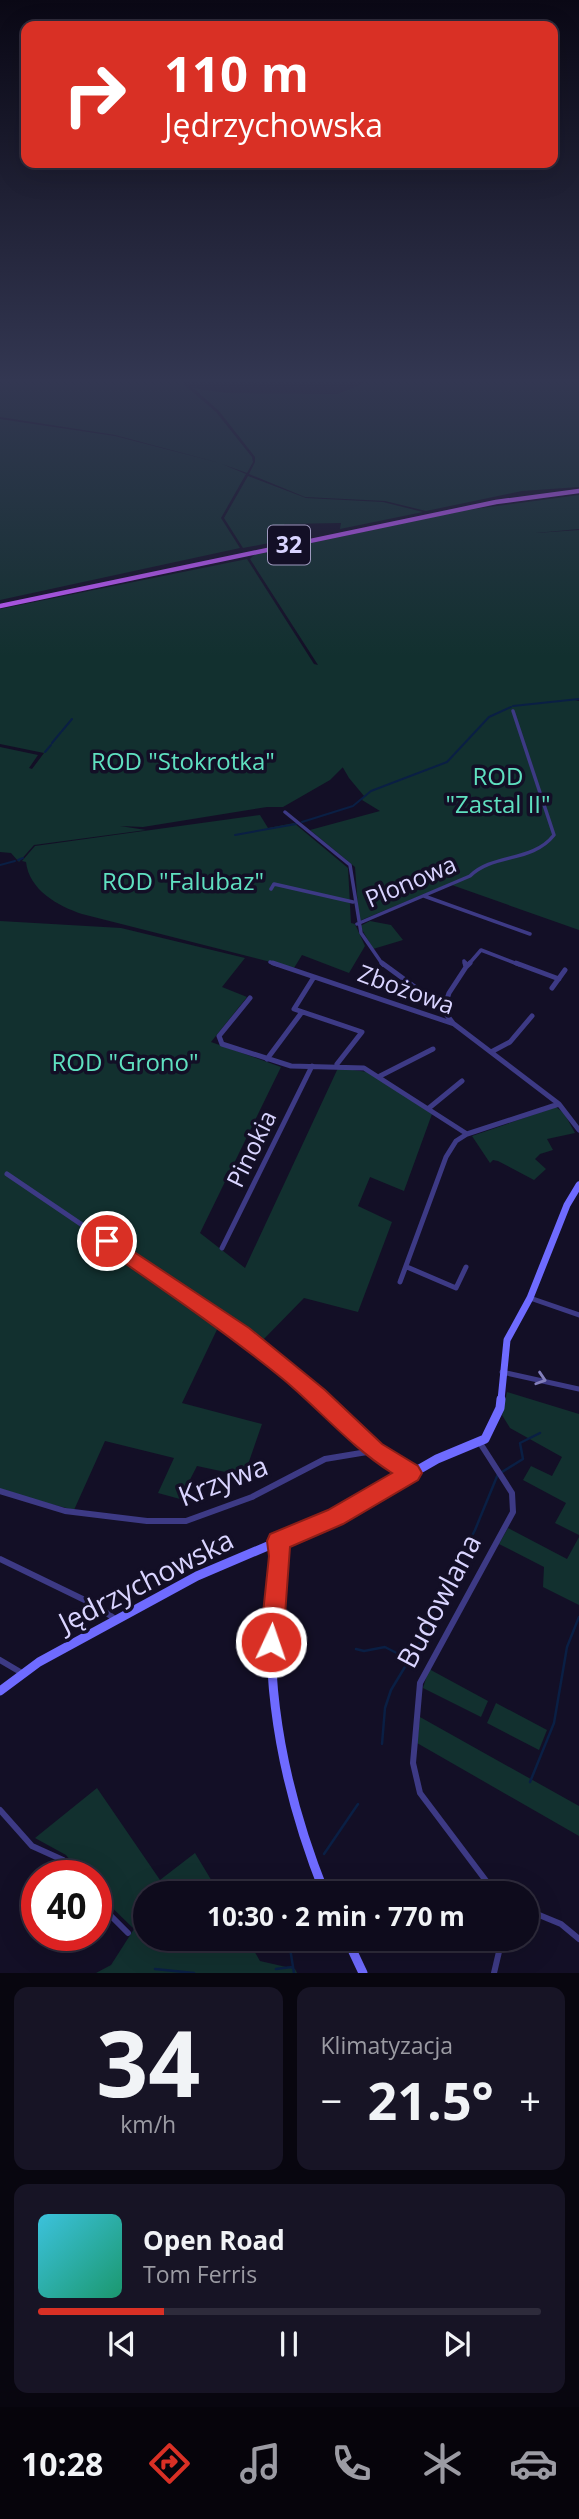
<!DOCTYPE html>
<html lang="pl">
<meta charset="utf-8">
<style>
body{margin:0;font-family:"Open Sans",sans-serif;background:#171425;color:#f1f3f6;height:100vh;display:flex;flex-direction:column;font-size:26px;white-space:nowrap}
*{box-sizing:border-box;margin:0}
p{font-size:23px;color:#9b9ba3}
.icon{flex:none;width:38px;height:38px;fill:none;stroke:currentColor;stroke-width:2;stroke-linecap:round;stroke-linejoin:round}
.map{position:relative;height:1973px;overflow:hidden}
.details{display:flex;flex-direction:column;gap:14px;padding:14px;background:#08060f;flex:1}
.details>*{flex:none}
.top-card{position:absolute;left:21px;top:21px;width:537px;height:147px;border-radius:14px;box-shadow:0 7px 28px #0002,0 0 0 2px #2e2b3b;background:#d93025;color:#fff;overflow:hidden}
.speed{position:absolute;left:21px;top:1860px;display:flex;gap:14px;font-size:35px;font-weight:700;text-align:center}
.speed>*{display:grid;place-content:center;width:91px;height:91px;border-radius:50%;background:#0e0b1c;box-shadow:0 7px 28px #0002,0 0 0 2px #2e2b3b;line-height:1}
.speed .limit{border:10px solid #d22;background:#fff;color:#111}
.pin{position:absolute;display:grid;place-items:center;width:60px;height:60px;color:#fff;margin:-30px;border:4px solid #fff;border-radius:50%;box-shadow:0 2px 7px #0007}
.me{position:absolute;width:77px;margin:-38px;rotate:3deg;stroke-linejoin:round;filter:drop-shadow(0 0 5px #0008)}
.turn{display:flex;align-items:center;gap:24px;height:147px;padding:0 28px;font-size:32px}
.turn .icon{width:91px;height:91px;stroke-width:2.5}
.turn b{display:block;font-size:49px;line-height:60px}
.big{font-size:52px;font-weight:700;line-height:1.1}
.details .tile{flex:1;display:flex;flex-direction:column;justify-content:center;gap:10px;min-width:0;padding:0 24px;border-radius:14px;background:#171425}
.details .dial{align-items:center;gap:0}
.dial b{font-size:91px;line-height:1}
.song{display:flex;align-items:center;gap:21px}
.cover{width:84px;height:84px;border-radius:10px;background:linear-gradient(135deg,hsl(190 70% 55%),hsl(160 70% 35%))}
.played{height:7px;border-radius:4px;background:linear-gradient(90deg,#d93025 25%,#2e2b3b 25%)}
.keys{display:flex;justify-content:space-around;direction:ltr}
.heat{display:flex;justify-content:space-between;align-items:center;font-size:38px;direction:ltr}
.details .tiles{flex:1;display:grid;gap:14px;grid-template-columns:1fr 1fr}
.tile:last-child{grid-column:span 2}
.trip{position:absolute;left:133px;top:1881px;width:406px;height:70px;border-radius:35px;background:#0e0b1c;box-shadow:0 7px 28px #0002,0 0 0 2px #2e2b3b;font-weight:700;line-height:70px;text-align:center}
.tabs{display:flex;height:112px;justify-content:space-around;align-items:center;background:#06040b;color:#9b9ba3}
.tabs .icon{width:49px;height:49px}
.tabs .current{color:#d93025}
.tabs b{font-size:32px;color:#f1f3f6}
.map>svg:first-child{display:block}
</style>
<div class="map">
<svg width="579" height="1973" viewBox="0 0 579 1973">
<rect width="100%" height="100%" fill="#130f26"/>
<path fill="#12302f" d="M0,381H180L216,412L252,457L253,462L247,473L222,464L246,474L221,518L240,548L0,600V419L115,436L220,463L115,435L0,417Z
M370,381H579V487L522,491L426,511L385,501L305,497L249,474L255,462V457L219,411L193,388L226,393L337,394Z
M248,476L306,498L383,502L423,512L340,529L341,523L284,524L285,540L243,548L224,518Z
M579,495V529L536,533L579,530V699L575,700L579,701V930L449,884L359,921L355,867L310,830L380,811L362,800L364,796L349,778L317,723L343,767L330,780L283,807H267L143,827L120,826L146,830L34,845L19,862L11,853L0,852V747L38,755L29,768L32,769L44,753L0,744V609L247,559L314,664L318,665L250,559L254,555L467,510Z
M260,815L268,828L294,823L348,868L351,923L355,924L365,946L349,973L302,955L294,968L82,914C58,906 29,890 26,862L22,861L35,846Z
M0,921L121,928L245,958L222,987L247,997L211,1042L281,1067L200,1233L245,1268L338,1068L368,1072L432,1114L404,1191L370,1177L358,1206L392,1222L358,1312L304,1298L259,1344L223,1317L182,1403L262,1424L244,1476L197,1466L180,1499L158,1493L174,1458L105,1441L74,1510L0,1491Z
M370,921L391,925L403,940L373,949L360,926Z
M556,1107L564,1113L575,1133L547,1139L553,1150L540,1154L535,1159L546,1169L534,1180L498,1161L493,1160L490,1163L472,1136Z
M507,1392L579,1414V1535L555,1523L566,1503L523,1480L531,1466L552,1476L562,1457L510,1428L502,1415Z
M508,1528L567,1559L579,1537V1605L543,1587L544,1567L499,1544Z
M429,1669L488,1701L481,1717L423,1688Z
M496,1703L547,1730L539,1750L487,1723Z
M420,1717L579,1806V1836L417,1743Z
M97,1788L160,1880L195,1853L219,1893L145,1894V1939H247L260,1961L295,1969L297,1973H96L111,1965L134,1929L96,1892V1876H83L66,1855L35,1838Z"/>
<g fill="none" stroke-linecap="round" stroke-linejoin="round">
<path stroke="#0a1f44" stroke-width="2" d="M513,706L579,699
M62,731L72,719
M52,743L61,732
M45,752L51,745
M302,822L353,806L371,791L447,762L489,717L511,707
M235,835L296,824
M18,860L23,858
M0,865L15,861"/>
<path stroke="#0a1f44" stroke-width="2.5" d="M502,1472L523,1459L520,1443L540,1433
M444,1590L475,1530L498,1474
M356,1649L364,1651L385,1647L410,1660
M382,1744L385,1708L391,1690L420,1642L436,1604
M530,1782L554,1723L567,1647L579,1617
M324,1854L358,1804
M310,1894L314,1882
M293,1939L290,1948L294,1973
M155,1969L194,1973
M276,1969L292,1967"/>
<path stroke="#3d3a85" stroke-width="3.5" d="M285,812L350,865L361,933L383,965
M271,889L274,884L353,902
M424,896L530,934
M357,924L470,876C493,853 532,863 554,835L513,711
M464,961L465,965
M270,962L278,965
M468,965L481,950L520,965"/>
<path stroke="#3d3a85" stroke-width="5" d="M273,963L454,1024L559,1104L579,1130
M382,963L438,1004L453,1023
M516,963L559,979
M466,967L470,963
M314,977L294,1009L362,1032L337,1064
M552,988L565,970
M250,998L219,1036L222,1044L291,1066L364,1068L467,1134
M444,1008L449,993L466,967L465,963
M491,1052L510,1042L532,1016
M267,1059L302,1012
M380,1076L433,1049
M429,1108L462,1081
M7,1174L227,1323L323,1400
M222,1248L312,1066
M407,1267L456,1288L466,1267
M400,1282L446,1157L456,1141L467,1134L559,1104
M530,1298L579,1315
M502,1372L579,1389"/>
<path stroke="#3d3a85" stroke-width="6" d="M321,1399L374,1451L410,1472
M480,1443L512,1493L513,1512L420,1683L413,1763L420,1793L496,1894
M0,1491L65,1511L147,1521H186L252,1497L325,1459L373,1451
M0,1559L97,1606L115,1619
M0,1660L22,1673
M0,1810L32,1846L63,1860L76,1876
M96,1901L128,1933
M527,1910L561,1924L579,1939
M494,1973L502,1939"/>
<path stroke="#6f6bff" stroke-width="7" d="M501,1400L507,1340L530,1298L567,1205L579,1185"/>
<path stroke="#6f6bff" stroke-width="9" d="M278,1541C284,1574 271,1604 271,1637C271,1724 293,1814 325,1894
M0,1691L39,1662L197,1576L336,1517L437,1459L485,1439L500,1408L501,1399
M347,1939L363,1973"/>
<path stroke="#c25bff" stroke-width="4.5" d="M0,606L496,502L579,491"/>
</g>
<defs><path id="oneway-chevron" d="M-2-3.5L2.5 0L-2 3.5" fill="none" stroke-width="1.6" stroke-linecap="round" stroke-linejoin="round" transform="scale(1.75)"/></defs>
<use stroke="#837fbc" href="#oneway-chevron" transform="translate(541 1379) rotate(18)"/>
<linearGradient id="sky" x2="0" y2="1"><stop stop-color="#0a0815"/><stop offset="0.58" stop-color="#333752"/><stop offset="1" stop-color="#333752" stop-opacity="0"/></linearGradient>
<rect width="579" height="657" fill="url(#sky)"/>
<path fill="#d93025" stroke="#8d1f18" stroke-width="2" d="M107,1234L249,1328L325,1390L382,1444L418,1466L422,1473L418,1480L343,1524L290,1547L283,1642L280,1649L271,1653L263,1649L260,1642L269,1556L267,1541L270,1534L328,1510L392,1473C351,1447 320,1410 283,1379C224,1331 162,1289 100,1246L98,1241L100,1236Z"/>
<g text-anchor="middle" stroke-width="7" stroke-linejoin="round" paint-order="stroke">
<rect fill="#130f26" stroke="#9e99be" stroke-width="2" x="268" y="525.5" width="42" height="39" rx="5"/>
<g font-size="23" font-weight="bold" fill="#d9d4ff">
<text x="289" y="553">32</text>
</g>
<g font-size="24" fill="#5fe0c0" stroke="#130f26">
<text x="183" y="770">ROD "Stokrotka"</text>
<text x="498" y="785">ROD<tspan x="498" dy="28">"Zastal II"</tspan></text>
<text x="183" y="890">ROD "Falubaz"</text>
<text x="125" y="1071">ROD "Grono"</text>
</g>
<g font-size="24" fill="#d9d4ff" stroke="#130f26">
<text transform="translate(411 882) rotate(-23)" y="8">Plonowa</text>
<text transform="translate(406 990) rotate(20)" y="8">Zbożowa</text>
<text transform="translate(252 1149) rotate(-64)" y="8">Pinokia</text>
</g>
<g font-size="28" fill="#d9d4ff" stroke="#130f26">
<text transform="translate(223 1481) rotate(-21)" y="10">Krzywa</text>
<text transform="translate(146 1581) rotate(-27)" y="10">Jędrzychowska</text>
<text transform="translate(439 1601) rotate(-62)" y="10">Budowlana</text>
</g>
</g>
</svg>
<div class="speed"><div class="limit">40</div></div>
<div class="pin" style="left:107px;top:1241px;background:#d93025"><svg class="icon" aria-label="arrive" viewBox="0 0 24 24"><path d="M6 21V4h12l-3 4 3 4H6"/></svg></div>
<svg class="me" style="left:271px;top:1642px" viewBox="-20 -20 40 40"><circle r="17" fill="#d93025" stroke="#fff" stroke-width="3"/><path d="M0-11L8 9 0 5-8 9z" fill="#fff"/></svg>
<div class="trip">10:30 · 2 min · 770 m</div>
<div class="top-card">
<div class="turn"><svg class="icon" aria-label="right" viewBox="0 0 24 24"><path d="M7 20v-9h11M14 6l5 5-5 5"/></svg><div><b>110 m</b>Jędrzychowska</div></div>
</div>
</div>
<section class="details">
<div class="tiles">
<div class="tile dial"><b>34</b><p>km/h</p></div>
<div class="tile"><p>Klimatyzacja</p>
<div class="heat"><a>−</a><b class="big">21.5°</b><a>+</a></div>
</div>
<div class="tile">
<div class="song"><i class="cover"></i><div><b>Open Road</b><p>Tom Ferris</p></div></div>
<div class="played"></div>
<div class="keys"><svg class="icon" aria-label="previous" viewBox="0 0 24 24"><path d="M18 5L8 12l10 7zM5 5v14"/></svg><svg class="icon" aria-label="pause" viewBox="0 0 24 24"><path d="M8 5v14M16 5v14"/></svg><svg class="icon" aria-label="next" viewBox="0 0 24 24"><path d="M6 5l10 7-10 7zM19 5v14"/></svg></div>
</div>
</div>
</section>
<nav class="tabs">
<b>10:28</b>
<svg class="icon current" aria-label="directions" viewBox="0 0 24 24"><path d="M12 3l9 9-9 9-9-9zM9 14v-3h6M13 9l2 2-2 2"/></svg>
<svg class="icon" aria-label="music" viewBox="0 0 24 24"><path d="M9 18V5l10-2v13"/><circle cx="6" cy="18" r="3"/><circle cx="16" cy="16" r="3"/></svg>
<svg class="icon" aria-label="phone" viewBox="0 0 24 24"><path d="M5 4h4l2 5-3 2q2 4 5 5l2-3 5 2v4C11 20 4 13 5 4z"/></svg>
<svg class="icon" aria-label="climate" viewBox="0 0 24 24"><path d="M12 3v18M4 7l16 10M4 17L20 7"/></svg>
<svg class="icon" aria-label="car" viewBox="0 0 24 24"><path d="M5 17H2v-5l4-1 3-4h7l3 4 3 1v5h-3M9 17h6M6 11h13"/><circle cx="7" cy="17" r="2"/><circle cx="17" cy="17" r="2"/></svg>
</nav>
